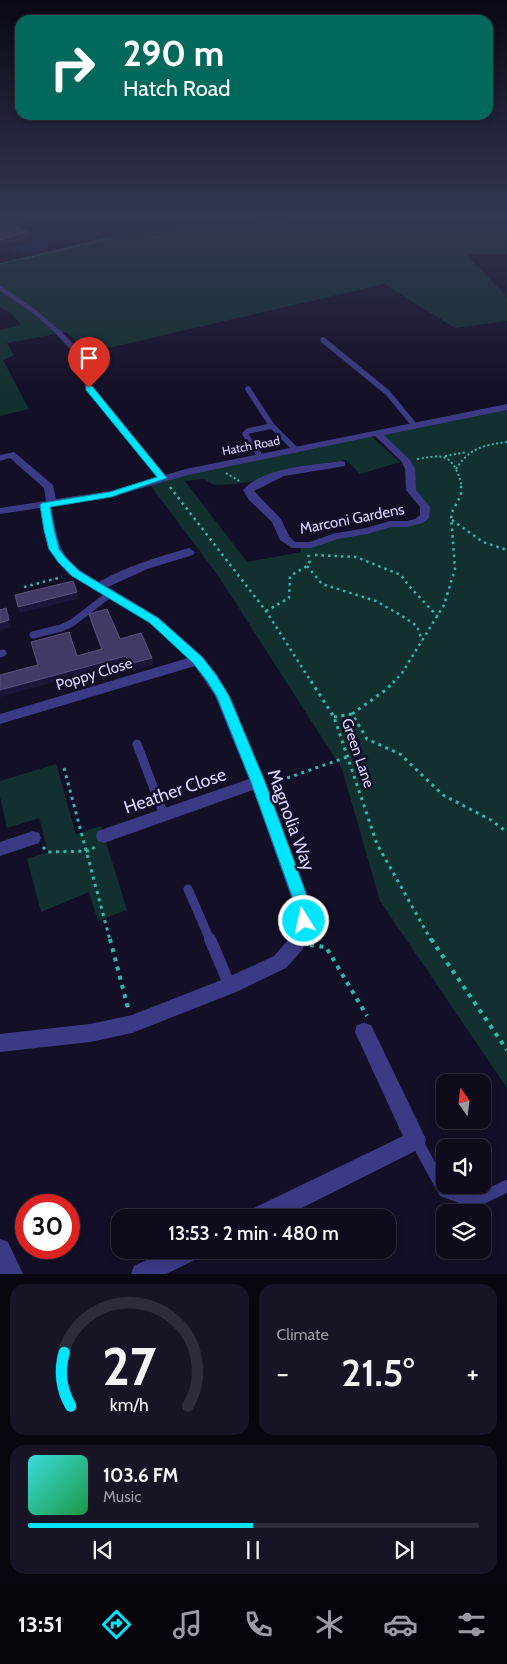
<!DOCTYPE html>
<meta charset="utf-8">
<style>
body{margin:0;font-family:Cabin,sans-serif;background:#171425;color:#f1f3f6;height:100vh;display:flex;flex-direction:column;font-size:19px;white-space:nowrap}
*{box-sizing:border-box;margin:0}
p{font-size:16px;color:#9b9ba3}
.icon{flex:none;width:28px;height:28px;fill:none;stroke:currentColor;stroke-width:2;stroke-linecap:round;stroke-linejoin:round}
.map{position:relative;height:1274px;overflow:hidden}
.drawer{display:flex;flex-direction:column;gap:10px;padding:10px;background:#08060f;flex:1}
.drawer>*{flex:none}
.banner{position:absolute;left:15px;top:15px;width:478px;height:105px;border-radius:15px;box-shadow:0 2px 8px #0003,0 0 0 1px #2e2b3b;background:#00695c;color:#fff;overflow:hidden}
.needle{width:32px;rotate:346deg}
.fabs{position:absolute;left:436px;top:1074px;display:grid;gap:10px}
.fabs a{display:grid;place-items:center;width:55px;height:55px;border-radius:10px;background:#0e0b1c;box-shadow:0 2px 8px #0003,0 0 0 1px #2e2b3b;font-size:25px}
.speed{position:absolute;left:15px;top:1194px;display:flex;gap:10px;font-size:25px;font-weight:700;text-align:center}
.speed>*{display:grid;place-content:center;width:65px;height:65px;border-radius:50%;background:#0e0b1c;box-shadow:0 2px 8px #0003,0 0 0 1px #2e2b3b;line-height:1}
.speed .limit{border:8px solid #d22;background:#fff;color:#111}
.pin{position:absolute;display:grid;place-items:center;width:42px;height:42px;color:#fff;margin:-51px -21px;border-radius:50% 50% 50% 0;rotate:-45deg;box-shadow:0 0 5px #0007}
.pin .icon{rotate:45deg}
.me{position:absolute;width:55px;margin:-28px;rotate:350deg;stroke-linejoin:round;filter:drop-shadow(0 0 4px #0008)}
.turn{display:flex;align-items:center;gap:18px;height:105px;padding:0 25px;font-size:22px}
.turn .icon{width:65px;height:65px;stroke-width:2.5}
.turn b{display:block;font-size:35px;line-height:42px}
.big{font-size:38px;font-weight:600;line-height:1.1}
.drawer .widget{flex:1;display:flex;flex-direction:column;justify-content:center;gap:8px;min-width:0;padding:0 18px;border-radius:15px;background:#171425}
.drawer .dial{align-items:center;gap:0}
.dial svg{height:130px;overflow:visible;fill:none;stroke:#2e2b3b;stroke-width:7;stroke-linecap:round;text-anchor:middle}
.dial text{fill:#f1f3f6;stroke:none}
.song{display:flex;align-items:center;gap:15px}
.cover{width:60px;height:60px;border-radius:8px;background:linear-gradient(135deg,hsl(180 70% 55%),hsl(140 70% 35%))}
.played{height:5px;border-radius:2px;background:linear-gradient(90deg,#00e5ff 50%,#2e2b3b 50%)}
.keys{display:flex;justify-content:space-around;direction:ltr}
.heat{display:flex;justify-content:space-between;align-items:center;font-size:28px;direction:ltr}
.drawer .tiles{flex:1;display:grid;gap:10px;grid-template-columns:1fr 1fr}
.widget:last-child{grid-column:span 2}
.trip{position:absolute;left:111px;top:1209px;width:285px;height:50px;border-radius:15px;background:#0e0b1c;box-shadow:0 2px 8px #0003,0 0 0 1px #2e2b3b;font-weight:600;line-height:50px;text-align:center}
.dock{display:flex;height:80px;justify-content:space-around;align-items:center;background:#06040b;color:#9b9ba3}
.dock .icon{width:35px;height:35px}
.dock .on{color:#00e5ff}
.dock b{font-size:22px;color:#f1f3f6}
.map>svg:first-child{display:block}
</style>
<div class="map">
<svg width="507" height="1274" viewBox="0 0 507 1274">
<rect width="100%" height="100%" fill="#130f26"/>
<path fill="#12302f" d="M368,215H507V254H466L507,297V321L455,328L384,284L87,353L67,332L7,343L14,355L3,360L29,409L0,416V330L21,325L11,313L0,307V263L102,238H115Z
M507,407V1088L380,901L342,769L217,574L148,482L370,435L400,462L360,474L346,460L295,467L255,481L235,484L214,485L204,479L185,481L247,562L301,552V546L336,536L407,524L425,516L411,490L410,469L378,434Z
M56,764L76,834L101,826L127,910L98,921L89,892L41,912L27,859L48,852L39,818L7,828L0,797V781Z"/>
<path fill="#0a1f44" d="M38,240L44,241L51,247L24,255L8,248Z"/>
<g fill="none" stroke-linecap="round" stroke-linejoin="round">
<path stroke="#0a1f44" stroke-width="2.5" d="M0,228L23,222L34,215"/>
<path stroke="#2fb8b0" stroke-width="1" stroke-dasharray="1 2" stroke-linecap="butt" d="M0,264L121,236L353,215"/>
<path stroke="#2fb8b0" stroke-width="2" stroke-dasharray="2 2.5" stroke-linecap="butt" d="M445,456L467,452
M417,459C435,457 446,451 456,469C458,475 461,479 461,485
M456,469C469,448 484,445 507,442
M226,473L241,482"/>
<path stroke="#2fb8b0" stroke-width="2.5" stroke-dasharray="2.5 4" stroke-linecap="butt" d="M170,487L266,611L312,683
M452,520L483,542L507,550
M315,555L356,557L401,575L409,586L438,617
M307,566L322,584L376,601L402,616L417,626L422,641
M24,587L62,577
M266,611L289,598L290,576L307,566L310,561L308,554
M393,683L402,673L444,605L455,569L451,514L461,495V484"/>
<path stroke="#2fb8b0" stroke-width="3" stroke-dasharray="3 4.5" stroke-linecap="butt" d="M311,681L334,717L377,844L431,940
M352,714L387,689L394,681
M334,717L352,714L367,739L400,754L443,795L491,820L507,832
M64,768L110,940
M273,783L347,757
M43,847L48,852L91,851L96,845"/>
<path stroke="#2fb8b0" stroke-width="4" stroke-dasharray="4 5.5" stroke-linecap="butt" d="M110,939L128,1008
M431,939L507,1050
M310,945L326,947L367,1016"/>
<path stroke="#3d3a85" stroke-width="4.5" d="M0,288L35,312L59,333"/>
<path stroke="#3d3a85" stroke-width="5.5" d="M58,332L75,350L89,388L162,478
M323,340L388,393L415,426
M248,389L272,426
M261,457L245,434L248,431L272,426L296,450"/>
<path stroke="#3d3a85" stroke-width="7" d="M33,635L61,628L72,623L111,593
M0,654L3,653"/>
<path stroke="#3d3a85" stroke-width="9" d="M137,744L164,815
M188,889L210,940"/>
<path stroke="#3d3a85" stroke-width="12" d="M210,939L230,986
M416,1140L444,1191L474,1202L507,1186"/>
<path fill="#3d3a85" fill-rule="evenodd" d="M507,404V410L384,435L410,460L415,469L416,490L430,507L429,518L423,523L407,527H391L367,534L338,539L311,548H292L280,540L272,522L249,500L243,490C263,467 313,465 342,461L345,462V466L284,476L254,491L281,519L289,536L295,542H310L332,534L366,528L390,521H407L415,519L420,515V507L406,490L405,469L401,461L375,436L188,475L111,497L51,507C60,551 59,558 99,582C127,566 158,557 189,548L195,552L193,555L147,569L108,587L158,617L203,657L217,675L229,696L265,782L307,897L312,921L302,950L286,968L236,992L132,1033L90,1042L0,1052V1034L90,1024L132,1015L224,979L274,956L289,939L296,921L291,897L253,790L104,843L98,841L96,836L98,831L249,779L215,696L195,666L0,724V714L188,658L150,623L68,574L48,549L40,508L0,514V508L46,501L44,488L10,458L0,461V455L14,452L53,485L56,499L110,491L186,469Z
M33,831L39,833L41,838L39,843L0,856V842Z
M364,1023L371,1025L423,1133L426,1140L423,1147L282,1218H247L250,1210L403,1136L355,1032L357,1025Z
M0,1239L8,1242L23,1274H0Z
M167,1250H202L199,1258L166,1274H131L134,1266Z"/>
</g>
<path fill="#312854" d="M89,614L120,639L152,658L153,664L130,671L127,662L77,656L101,649L90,620Z"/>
<path fill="#1d163a" d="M27,232L29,239L0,246V240Z
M77,592L78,599L20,613L18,607Z
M8,615L11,627L0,630V623Z
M126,656L127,662L0,697V690Z
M152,658L153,664L130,671L129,664Z"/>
<path fill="#433a66" stroke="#5a527e" d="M7,221L27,232L0,240V223Z
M73,581L77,592L18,607L15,595Z
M6,608L9,620L0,623V610Z
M107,609L120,639L141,633L152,658L129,664L126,656L0,690V675L38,665L31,642L69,632L77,656L102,649L89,614Z"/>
<linearGradient id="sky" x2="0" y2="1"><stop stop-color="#0a0815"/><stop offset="0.55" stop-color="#333752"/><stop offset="1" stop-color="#333752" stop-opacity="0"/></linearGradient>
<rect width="507" height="394" fill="url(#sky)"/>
<path fill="#00e5ff" stroke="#0095a6" d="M86,386H92L167,478L111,497L50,507L54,530L59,549L65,557L79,571L158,618L202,657L216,675L229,696L265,782L307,896L311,921L309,926L304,928L298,926L292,896L251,782L217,697L207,681L193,663L150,623L72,576L58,562L49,549L44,530L40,505L42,503L110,492L157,477L86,390Z"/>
<g text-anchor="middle" stroke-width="5" stroke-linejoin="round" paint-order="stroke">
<g font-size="12" fill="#d9d4ff" stroke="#130f26">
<text transform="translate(251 446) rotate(-11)" y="4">Hatch Road</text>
</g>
<g font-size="15" fill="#d9d4ff" stroke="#130f26">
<text transform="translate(352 519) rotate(-11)" y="5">Marconi Gardens</text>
<text transform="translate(94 674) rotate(-17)" y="5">Poppy Close</text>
<text transform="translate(358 753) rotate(71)" y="5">Green Lane</text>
</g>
<g font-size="18" fill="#d9d4ff" stroke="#130f26">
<text transform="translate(175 791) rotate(-19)" y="6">Heather Close</text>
<text transform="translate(291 820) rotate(70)" y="6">Magnolia Way</text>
</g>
</g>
</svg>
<div class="fabs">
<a><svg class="needle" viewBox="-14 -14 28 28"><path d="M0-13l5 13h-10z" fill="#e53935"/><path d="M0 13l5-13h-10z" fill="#9b9ba3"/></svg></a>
<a><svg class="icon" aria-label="sound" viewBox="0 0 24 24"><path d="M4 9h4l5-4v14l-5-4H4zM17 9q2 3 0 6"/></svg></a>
<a><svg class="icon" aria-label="layers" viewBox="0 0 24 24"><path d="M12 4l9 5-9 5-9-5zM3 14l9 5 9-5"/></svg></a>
</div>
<div class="speed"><div class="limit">30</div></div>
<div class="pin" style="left:89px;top:388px;background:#d93025"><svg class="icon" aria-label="arrive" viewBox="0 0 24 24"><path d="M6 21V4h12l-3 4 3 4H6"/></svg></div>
<svg class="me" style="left:304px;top:921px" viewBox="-20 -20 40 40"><circle r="17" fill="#00e5ff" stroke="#fff" stroke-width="3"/><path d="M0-11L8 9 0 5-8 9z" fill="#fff"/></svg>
<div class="trip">13:53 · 2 min · 480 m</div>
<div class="banner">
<div class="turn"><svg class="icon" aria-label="right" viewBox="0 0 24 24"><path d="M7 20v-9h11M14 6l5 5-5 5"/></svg><div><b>290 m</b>Hatch Road</div></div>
</div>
</div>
<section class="drawer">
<div class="tiles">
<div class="widget dial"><svg viewBox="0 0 100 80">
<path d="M14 69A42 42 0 1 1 86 69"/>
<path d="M14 69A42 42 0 0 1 10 36" stroke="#00e5ff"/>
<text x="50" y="56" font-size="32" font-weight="700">27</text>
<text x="50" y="72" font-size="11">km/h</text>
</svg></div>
<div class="widget"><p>Climate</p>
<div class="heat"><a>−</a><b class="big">21.5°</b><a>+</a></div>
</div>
<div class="widget">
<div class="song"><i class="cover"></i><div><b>103.6 FM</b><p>Music</p></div></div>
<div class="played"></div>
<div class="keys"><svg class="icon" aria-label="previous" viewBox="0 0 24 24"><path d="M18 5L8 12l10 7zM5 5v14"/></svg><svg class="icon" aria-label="pause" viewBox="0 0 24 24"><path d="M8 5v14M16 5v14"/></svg><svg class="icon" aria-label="next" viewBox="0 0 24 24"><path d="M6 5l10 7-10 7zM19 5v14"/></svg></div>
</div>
</div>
</section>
<nav class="dock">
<b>13:51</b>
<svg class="icon on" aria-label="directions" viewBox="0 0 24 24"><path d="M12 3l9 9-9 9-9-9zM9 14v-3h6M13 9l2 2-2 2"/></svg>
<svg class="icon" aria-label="music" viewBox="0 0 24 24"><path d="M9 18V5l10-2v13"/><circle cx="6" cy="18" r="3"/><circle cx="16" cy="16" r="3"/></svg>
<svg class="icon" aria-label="phone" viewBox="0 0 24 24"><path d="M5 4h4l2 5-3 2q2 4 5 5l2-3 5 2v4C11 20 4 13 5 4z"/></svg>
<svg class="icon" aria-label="climate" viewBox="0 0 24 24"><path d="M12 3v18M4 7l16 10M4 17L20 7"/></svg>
<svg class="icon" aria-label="car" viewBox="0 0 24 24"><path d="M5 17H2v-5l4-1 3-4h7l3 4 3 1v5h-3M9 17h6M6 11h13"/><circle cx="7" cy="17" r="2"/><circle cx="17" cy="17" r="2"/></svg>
<svg class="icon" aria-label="filters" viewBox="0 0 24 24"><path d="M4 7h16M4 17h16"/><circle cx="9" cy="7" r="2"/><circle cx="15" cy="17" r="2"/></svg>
</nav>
